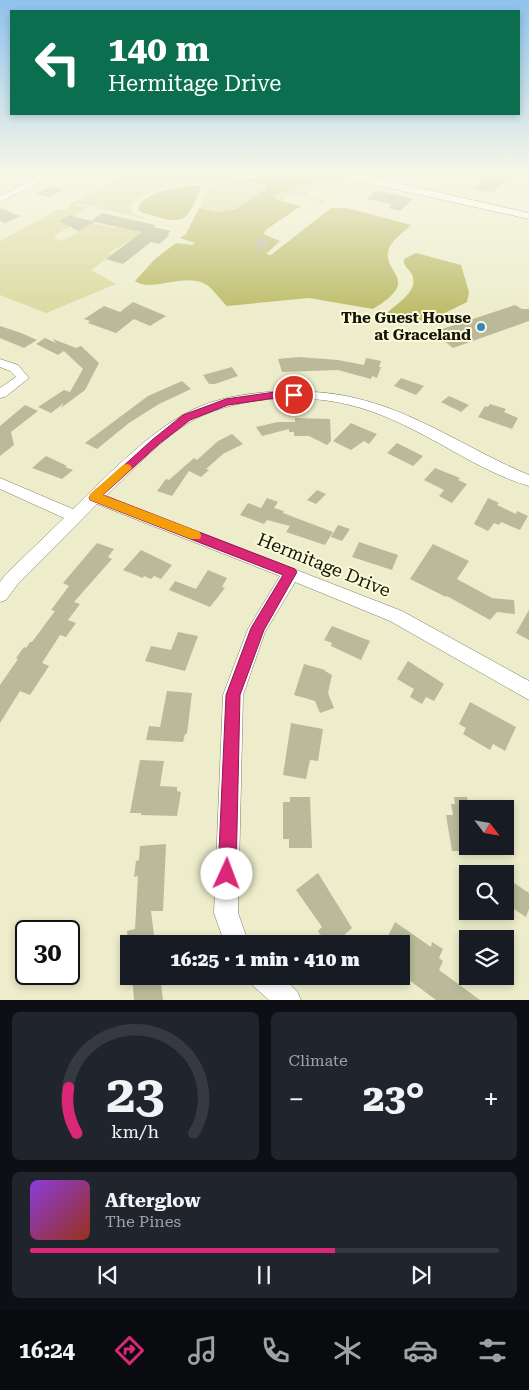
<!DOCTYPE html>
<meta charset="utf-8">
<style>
body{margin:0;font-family:"Roboto Serif",serif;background:#20242c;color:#f1f3f6;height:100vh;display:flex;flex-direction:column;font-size:19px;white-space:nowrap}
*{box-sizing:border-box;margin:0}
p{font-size:16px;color:#9ea1a6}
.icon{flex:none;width:28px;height:28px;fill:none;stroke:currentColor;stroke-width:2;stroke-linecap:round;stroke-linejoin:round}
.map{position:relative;height:1000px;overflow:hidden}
.sheet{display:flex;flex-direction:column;gap:12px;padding:12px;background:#0d0f14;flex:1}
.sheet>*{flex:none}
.hud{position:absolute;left:10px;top:10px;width:510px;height:105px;border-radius:0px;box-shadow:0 2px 8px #0003;background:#0b6e4f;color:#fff;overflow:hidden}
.needle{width:32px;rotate:121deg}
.tools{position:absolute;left:459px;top:800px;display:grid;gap:10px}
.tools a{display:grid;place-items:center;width:55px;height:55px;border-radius:0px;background:#171b24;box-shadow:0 2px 8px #0003;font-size:25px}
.speed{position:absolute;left:15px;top:920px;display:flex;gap:10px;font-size:25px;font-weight:700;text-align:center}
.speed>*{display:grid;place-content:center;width:65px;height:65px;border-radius:50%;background:#171b24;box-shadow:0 2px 8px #0003;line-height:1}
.speed .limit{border:2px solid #111;border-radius:8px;background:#fff;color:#111}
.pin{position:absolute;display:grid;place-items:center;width:42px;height:42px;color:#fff;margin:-21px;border:2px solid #fff;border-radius:50%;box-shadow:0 1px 5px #0007}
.me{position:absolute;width:55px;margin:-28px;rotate:2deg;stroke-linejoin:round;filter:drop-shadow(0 0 4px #0008)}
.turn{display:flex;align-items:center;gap:18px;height:105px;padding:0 15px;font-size:22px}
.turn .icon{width:65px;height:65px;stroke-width:2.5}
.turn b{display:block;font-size:35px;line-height:42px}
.big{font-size:38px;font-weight:800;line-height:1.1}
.sheet .tile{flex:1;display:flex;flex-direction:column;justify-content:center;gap:8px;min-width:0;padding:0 18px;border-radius:8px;background:#20242c}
.sheet .dial{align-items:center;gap:0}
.dial svg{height:130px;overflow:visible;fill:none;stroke:#363941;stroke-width:7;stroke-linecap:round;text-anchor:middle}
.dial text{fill:#f1f3f6;stroke:none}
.song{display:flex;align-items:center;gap:15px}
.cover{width:60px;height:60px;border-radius:8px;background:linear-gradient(135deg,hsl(270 70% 55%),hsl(10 70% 35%))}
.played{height:5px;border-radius:2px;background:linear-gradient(90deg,#db2777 65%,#363941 65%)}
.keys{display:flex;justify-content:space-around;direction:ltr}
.heat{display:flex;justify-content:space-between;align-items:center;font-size:28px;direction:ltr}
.sheet .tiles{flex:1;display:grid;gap:12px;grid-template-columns:1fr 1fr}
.tile:last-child{grid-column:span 2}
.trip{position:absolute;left:120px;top:935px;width:290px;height:50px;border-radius:0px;background:#171b24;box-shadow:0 2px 8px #0003;font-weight:800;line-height:50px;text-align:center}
.dock{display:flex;height:80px;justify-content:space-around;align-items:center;background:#090b0e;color:#9ea1a6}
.dock .icon{width:35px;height:35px}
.dock .active{color:#db2777}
.dock b{font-size:22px;color:#f1f3f6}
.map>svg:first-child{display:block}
</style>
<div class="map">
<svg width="529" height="1000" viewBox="0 0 529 1000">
<rect width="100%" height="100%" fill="#ededcc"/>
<path fill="#dbdaa0" d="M126,174H259C231,178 143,181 130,208L134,214L145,217L143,219L83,204L73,205L88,207L74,216L67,215L66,217L81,221L57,234L54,238L62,241L78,232L71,229L88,222L115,228L123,222L131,229L149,234L138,242L130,240L108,254L111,255L91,270L116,284L46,313L0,295V241L59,209L65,210L71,206L68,205Z
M311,174L343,180C333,188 318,185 308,192V197L326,201L324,203L291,194L282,201L275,199L274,196L284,193L288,187L302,185L316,178Z
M249,178L247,180L262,183L266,187V189L236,209L218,212L199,208C213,176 217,182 249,178Z"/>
<path fill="#bdbc69" d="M281,174H311L316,180L309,184L290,187L286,191L274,196L277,200L301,206L267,229L263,234L280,241L266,254L271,255L331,208H347L411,225C405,231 392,240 389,248C380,274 424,278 373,309L309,298L227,306C220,300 213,288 205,284C184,272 151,293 135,281L155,259L176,243L192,245L195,243L180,238L186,234L199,208L218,212L236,209L266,189V187L262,183L248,182L247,180L249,178Z
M195,185H200L201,189C197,197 192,211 185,217C175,225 152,215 141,212L138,209C143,191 180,187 195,185Z
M416,253L461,265L469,292L467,302C442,314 418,330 391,318L388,312C399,302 421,289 411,273C407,267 403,266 404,259Z"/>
<path fill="#baba9a" d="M510,174L493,193L474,189L486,176Z
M51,186L64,190L49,197L36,194Z
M377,190L413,199L400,211L388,208L392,204L367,199Z
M0,208L20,216L5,223L0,221Z
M102,213L155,225L153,227L171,231L167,234L170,235L159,244L151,242L123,264L106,259L142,232L94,222L79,231L59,221L69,215L91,221Z
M255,239H267L268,248L256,249Z
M133,302L166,316L150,326L134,319L116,333L88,323L90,321L84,319L104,306L120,312Z
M515,305L522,309H529V321L453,348L433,332Z
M0,326L21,333L37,340L24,348L0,338Z
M45,338L56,343L53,339L76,348L81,346L99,363L85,390L61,408L64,403L51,413L38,407L64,390L70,392L83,369L64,351L58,355L36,344Z
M299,357L338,360L364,365L366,358L381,361L379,367H381L377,378L372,376L371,379L338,370L282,372L278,359Z
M232,367L238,376L215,384H209L203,375Z
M401,378L424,386L416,395L394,386Z
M182,381L191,389L159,404L129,423L97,449L85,443L148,396Z
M449,396L469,405L461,412L441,402Z
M490,404L506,409L504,412L518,418L512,429L478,417L485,406L488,407Z
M25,405L38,411L11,432L14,445L0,456V426Z
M295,418L330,419L331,441L327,445L309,436H294V432H289V429L262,436L256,427L278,422H295Z
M351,423L360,427L377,434L369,444L364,441L351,450L333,441Z
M232,434L243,444L223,454L206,469L209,470L201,477L189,471L172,496L157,491L166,479L169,480L194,458L197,460L218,441Z
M397,443L423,456L413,466L387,453Z
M46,456L67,466L65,467L73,470L62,479L32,468Z
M435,468L460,478L458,480L467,484L452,503L439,496L444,490L424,480Z
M317,490L326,494L316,504L307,500Z
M267,498L278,502L274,508L284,511L283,513L333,532L325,545L286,532L290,526L267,520L264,524L240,515L248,503L261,508Z
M488,498L499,503L497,505L516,514L517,511L528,516L520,530L501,522L499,525L494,523L488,531L474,524Z
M338,525L350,529L342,541L331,537Z
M359,542L398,555L392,570L352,557Z
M97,543L114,549L108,557L112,559L74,602L80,604L68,620L76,623L66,637L60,635L42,663L49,666L30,695L20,691L0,723V685L18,659L16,658L24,647L26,648L30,642H32L55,611L51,610L69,586L63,583Z
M433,544L469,561L457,579L492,598L514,600L515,614L497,612L490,620L447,596L446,597L410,579Z
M141,550L172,565L161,579L154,576L151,579L144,576L143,578L123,570Z
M208,570L227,578L222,587L225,588L210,607L169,590L175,581L196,589Z
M529,610V640L516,633Z
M332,626L370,641L361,660L331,646L332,643L324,640Z
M178,632L198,636L185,671L145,661L151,646L171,650Z
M408,661L444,684L434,701L426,697L422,704L410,697L414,689L397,679Z
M304,664L325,670V671L332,675L328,693L334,708L320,713L315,701L294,695Z
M167,691L192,693L187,734H185L183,742L146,740L149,726L160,727Z
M470,702L516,727L505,751L493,744L490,750L463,734L466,728L459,724Z
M291,723L323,729L318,761L310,760L306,779L283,775Z
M140,760L164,761L160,786L177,787V791L181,792L177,816L141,815V813H130Z
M290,797H310L312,848H289V839H283V802H290Z
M454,797H467L470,809H468V851H452L446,815H453L451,804H455Z
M166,844L163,911H151L155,944H128L127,931L135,929L138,876L134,877L136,861L139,860L140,846Z
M318,873L352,928L334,944H326L318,931L322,927L296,890Z
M505,877L529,893V909L526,917L505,903Z
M395,922L431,947L432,942L443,949L439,958L443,961L439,970L480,1000H436L401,974V944H384Z
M132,976H160L163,1000H134Z"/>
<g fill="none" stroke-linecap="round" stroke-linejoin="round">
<defs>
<path id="minor" d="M22,174H56L0,202V196L37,178L0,180V176Z
M0,359L18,365L29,378L5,397L0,398V388L16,377L10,371L0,367Z
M280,391C305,391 331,392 355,398C417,412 471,451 529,475V486C487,474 449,447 410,428C392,419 373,411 354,406C303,392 230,396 185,425C156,444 131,472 106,496L402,611L529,681V700L390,621L295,582L265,632L243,695L238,913L249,944H225L214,913L223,695L248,629L280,576L97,504L17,585L6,600L0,602V582L5,575L64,518L0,489V478L73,509C108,475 155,425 201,406C226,396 253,393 280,391Z
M249,976H280L297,991L301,1000H269L252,985Z"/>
<path id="major" d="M334,174H359L529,213V219L339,177Z"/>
</defs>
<use href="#minor" stroke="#7e7e60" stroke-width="1"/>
<use href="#major" stroke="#7e7e60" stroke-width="1"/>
<use href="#minor" fill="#fff" fill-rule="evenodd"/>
<use href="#major" fill="#fff" fill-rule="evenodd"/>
</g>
<linearGradient id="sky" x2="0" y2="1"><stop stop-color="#8fc2ee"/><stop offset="0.55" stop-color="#f7f7e8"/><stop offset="1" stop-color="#f7f7e8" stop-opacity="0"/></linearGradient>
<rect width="529" height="314" fill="url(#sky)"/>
<path fill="#db2777" stroke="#8e194d" d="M275,392H294L299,395L294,398H275L228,405L190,420L159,444L103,495L295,569L297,572L264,630L240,695L236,874L233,880L227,882L221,880L218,874L226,695L251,628L283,575L90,500L89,497L152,440L183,415L226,399Z"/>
<path fill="#f59e0b" d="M127,464L130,465L132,468L130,470L103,495L200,532L201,536L200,539H191L90,500L89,497L90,494L123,465Z"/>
<circle fill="#3687b8" stroke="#fbfbd9" stroke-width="2" cx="481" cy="327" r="5"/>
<g text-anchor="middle" stroke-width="4" stroke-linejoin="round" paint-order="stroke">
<g font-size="15" font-weight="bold" fill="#141409" stroke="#fbfbd9" text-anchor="end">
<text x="471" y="323">The Guest House<tspan x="471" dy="17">at Graceland</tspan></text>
</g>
<g font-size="18" fill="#141409" stroke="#fbfbd9">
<text transform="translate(324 565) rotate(22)" y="6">Hermitage Drive</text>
</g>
</g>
</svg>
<div class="tools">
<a><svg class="needle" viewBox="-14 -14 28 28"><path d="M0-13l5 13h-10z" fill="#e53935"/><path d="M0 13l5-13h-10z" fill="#9ea1a6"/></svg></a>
<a><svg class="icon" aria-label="search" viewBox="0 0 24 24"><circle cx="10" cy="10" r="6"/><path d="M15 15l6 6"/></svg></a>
<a><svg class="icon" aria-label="layers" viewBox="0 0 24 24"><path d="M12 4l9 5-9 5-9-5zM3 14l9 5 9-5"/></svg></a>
</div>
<div class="speed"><div class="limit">30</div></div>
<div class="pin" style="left:294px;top:395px;background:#d93025"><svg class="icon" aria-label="arrive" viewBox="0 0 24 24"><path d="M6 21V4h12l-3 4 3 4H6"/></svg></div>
<svg class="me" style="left:227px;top:874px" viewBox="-20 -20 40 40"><circle r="19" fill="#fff"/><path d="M0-13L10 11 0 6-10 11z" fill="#db2777"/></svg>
<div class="trip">16:25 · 1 min · 410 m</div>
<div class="hud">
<div class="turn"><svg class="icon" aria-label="left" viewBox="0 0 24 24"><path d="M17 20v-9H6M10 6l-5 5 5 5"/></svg><div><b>140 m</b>Hermitage Drive</div></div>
</div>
</div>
<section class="sheet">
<div class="tiles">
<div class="tile dial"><svg viewBox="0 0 100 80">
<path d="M14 69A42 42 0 1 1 86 69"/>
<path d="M14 69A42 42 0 0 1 9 41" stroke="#db2777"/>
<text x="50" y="56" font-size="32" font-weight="700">23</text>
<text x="50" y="72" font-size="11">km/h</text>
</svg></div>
<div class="tile"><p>Climate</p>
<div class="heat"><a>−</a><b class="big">23°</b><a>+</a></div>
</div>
<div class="tile">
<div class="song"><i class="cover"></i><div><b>Afterglow</b><p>The Pines</p></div></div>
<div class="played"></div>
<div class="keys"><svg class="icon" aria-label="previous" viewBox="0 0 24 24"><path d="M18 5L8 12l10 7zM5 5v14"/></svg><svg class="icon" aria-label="pause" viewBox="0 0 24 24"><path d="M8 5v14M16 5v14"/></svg><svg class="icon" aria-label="next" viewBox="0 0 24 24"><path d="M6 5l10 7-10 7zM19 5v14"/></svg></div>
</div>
</div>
</section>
<nav class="dock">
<b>16:24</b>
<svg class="icon active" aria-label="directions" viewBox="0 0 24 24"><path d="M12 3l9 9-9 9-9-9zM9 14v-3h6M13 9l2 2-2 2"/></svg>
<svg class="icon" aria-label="music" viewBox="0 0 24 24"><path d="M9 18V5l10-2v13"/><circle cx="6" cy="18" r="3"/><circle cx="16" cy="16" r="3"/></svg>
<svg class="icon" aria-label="phone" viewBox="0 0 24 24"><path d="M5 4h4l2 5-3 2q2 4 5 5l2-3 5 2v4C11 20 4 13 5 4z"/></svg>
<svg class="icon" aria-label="climate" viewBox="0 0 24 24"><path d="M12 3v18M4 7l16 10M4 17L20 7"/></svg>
<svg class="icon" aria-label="car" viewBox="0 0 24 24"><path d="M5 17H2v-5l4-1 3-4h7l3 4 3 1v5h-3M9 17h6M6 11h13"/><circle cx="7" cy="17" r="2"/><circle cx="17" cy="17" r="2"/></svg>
<svg class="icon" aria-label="filters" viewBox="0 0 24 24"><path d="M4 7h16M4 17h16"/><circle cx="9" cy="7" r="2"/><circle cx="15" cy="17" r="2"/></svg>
</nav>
